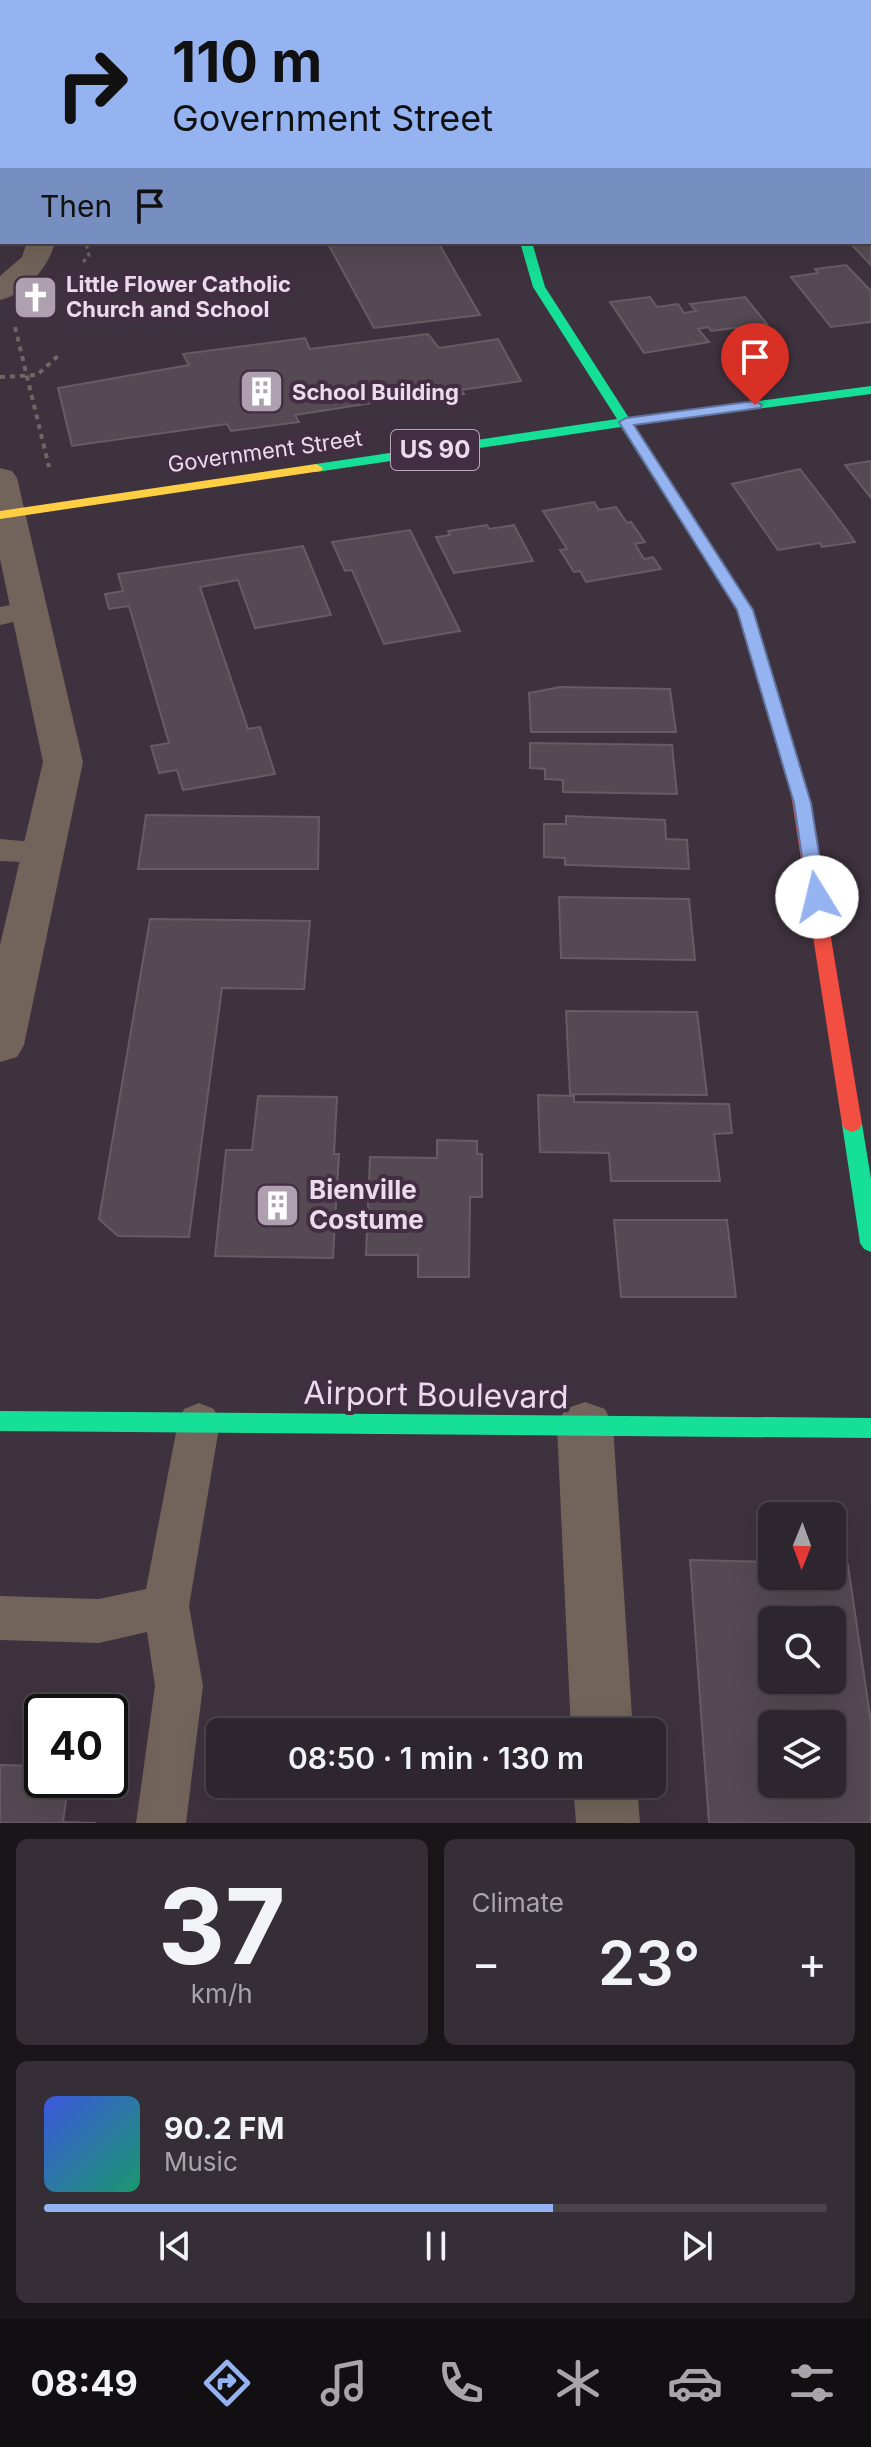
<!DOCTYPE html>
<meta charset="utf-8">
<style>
body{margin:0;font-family:Inter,sans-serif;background:#362e36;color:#f1f3f6;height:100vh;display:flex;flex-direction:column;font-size:30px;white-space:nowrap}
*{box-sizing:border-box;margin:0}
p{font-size:26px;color:#a7a5aa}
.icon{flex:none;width:44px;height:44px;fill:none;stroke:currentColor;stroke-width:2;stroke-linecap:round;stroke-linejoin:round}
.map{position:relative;height:1823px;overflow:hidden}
.side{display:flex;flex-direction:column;gap:16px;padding:16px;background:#191519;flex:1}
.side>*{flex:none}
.guide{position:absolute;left:0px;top:0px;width:872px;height:244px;box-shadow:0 8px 32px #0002,0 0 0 2px #49434a;background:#95b2f1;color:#111;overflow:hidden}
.needle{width:52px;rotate:181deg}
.controls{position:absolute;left:758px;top:1502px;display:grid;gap:16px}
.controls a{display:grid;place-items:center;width:88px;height:88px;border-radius:12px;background:#2e262e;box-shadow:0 8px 32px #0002,0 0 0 2px #49434a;font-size:40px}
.speed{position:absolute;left:24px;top:1694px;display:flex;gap:16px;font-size:40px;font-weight:700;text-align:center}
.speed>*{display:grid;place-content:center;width:104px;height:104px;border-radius:50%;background:#2e262e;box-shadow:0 8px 32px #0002,0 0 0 2px #49434a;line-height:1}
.speed .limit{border:4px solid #111;border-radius:12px;background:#fff;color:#111}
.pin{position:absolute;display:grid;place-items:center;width:68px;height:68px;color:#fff;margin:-82px -34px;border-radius:50% 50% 50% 0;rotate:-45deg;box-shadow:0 0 8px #0007}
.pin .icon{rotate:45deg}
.me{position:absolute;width:88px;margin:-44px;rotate:351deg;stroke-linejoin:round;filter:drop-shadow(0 0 6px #0008)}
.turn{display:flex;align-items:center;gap:28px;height:168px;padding:0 40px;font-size:36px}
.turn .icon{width:104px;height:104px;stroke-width:2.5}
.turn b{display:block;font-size:56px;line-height:68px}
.then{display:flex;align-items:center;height:76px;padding:0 40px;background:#0003;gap:16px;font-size:30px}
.big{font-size:60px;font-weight:600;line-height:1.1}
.side .card{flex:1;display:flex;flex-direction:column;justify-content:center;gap:12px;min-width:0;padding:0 28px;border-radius:12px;background:#362e36}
.side .dial{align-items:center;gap:0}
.dial b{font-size:104px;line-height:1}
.song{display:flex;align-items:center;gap:24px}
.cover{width:96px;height:96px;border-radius:12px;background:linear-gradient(135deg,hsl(230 70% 55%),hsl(160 70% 35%))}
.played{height:8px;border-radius:4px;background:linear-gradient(90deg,#95b2f1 65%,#49434a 65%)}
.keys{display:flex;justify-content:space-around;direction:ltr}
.heat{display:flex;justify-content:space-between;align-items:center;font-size:44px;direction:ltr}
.side .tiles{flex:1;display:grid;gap:16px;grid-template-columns:1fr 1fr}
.card:last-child{grid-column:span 2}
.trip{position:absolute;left:206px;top:1718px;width:460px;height:80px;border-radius:12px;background:#2e262e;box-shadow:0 8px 32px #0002,0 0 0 2px #49434a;font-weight:600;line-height:80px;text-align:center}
.menu{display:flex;height:128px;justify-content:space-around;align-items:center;background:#120f12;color:#a7a5aa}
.menu .icon{width:56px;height:56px}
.menu .active{color:#95b2f1}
.menu b{font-size:36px;color:#f1f3f6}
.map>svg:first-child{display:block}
</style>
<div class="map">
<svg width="871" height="1823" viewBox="0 0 871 1823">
<rect width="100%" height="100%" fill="#3e323e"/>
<path fill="#554a53" stroke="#675c64" stroke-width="2" fill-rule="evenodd" d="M350,0H438L350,2Z
M871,221V265L849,242H870Z
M327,242H438L480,315L374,328Z
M846,265L871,291V322L831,327L791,277L818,273L815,269Z
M650,297L657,307L678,304L684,313L696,311L690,304L745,297L767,324L711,331L708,327L698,329L709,342L644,353L610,302Z
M428,334L439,348L498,339L521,381L461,390L464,394L400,403L397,399L295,415L299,422L231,431L227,424L72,446L58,388L189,365L183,354L305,338L310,349Z
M871,461V498L845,465Z
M800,469L843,525L855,542L822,547L820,543L778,550L732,484Z
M594,502L599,510L616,507L627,523L631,522L645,542L635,544L644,559L653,557L661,569L586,582L580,571L574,572L560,550L567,549L543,511Z
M487,525L489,529L514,525L533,561L454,573L436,537L450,535L448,531Z
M410,530L460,631L384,644L352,570L345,571L332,542Z
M303,546L331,615L255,628L238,580L200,587L248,729L260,727L275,774L183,790L177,770L159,773L151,746L169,743L129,606L109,609L105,594L123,591L118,574Z
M560,687L670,689L676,732H531L529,693Z
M530,743L672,745L677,794L563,792V780L545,779V769L530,768Z
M146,815L319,817L318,869H138Z
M566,816L665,820L666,839L687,840L689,869L571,865H565V858L544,857V824H566Z
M559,897L689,899L695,960L561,958Z
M150,919L310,921L304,989L222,988L189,1237L118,1236L99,1219Z
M566,1011L697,1012L707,1095L570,1094Z
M538,1095L574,1096V1102L729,1104L732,1133L714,1134L720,1181H611L609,1153L540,1152Z
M258,1096L337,1097L334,1154H339L333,1258L215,1256L226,1150H252Z
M437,1140L477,1141V1154H482V1197H470L469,1277H418V1255H366L370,1157L437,1158Z
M614,1220H727L736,1297H621Z
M690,1560L772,1562V1576H832V1564L848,1565L871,1723V1823H709ZM772,1620H832V1680H772ZM772,1724H832V1784H772Z
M0,1765L42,1766V1780H69L63,1822L96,1823H0Z"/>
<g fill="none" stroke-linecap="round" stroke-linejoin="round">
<path stroke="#706662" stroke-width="3" stroke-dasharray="4 4" stroke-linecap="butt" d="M83,262L89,256L86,242"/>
<path stroke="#706662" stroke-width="4" stroke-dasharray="5 5" stroke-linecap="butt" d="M15,327L49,467
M0,377L37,375L60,354"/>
<path fill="#72645a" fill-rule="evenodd" d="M30,601L40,604L44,610L40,616L0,625V607Z
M0,839L55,844L59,852L55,860L43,863L0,861Z
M199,1403L214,1409L220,1422L189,1606L203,1686L186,1823H136L155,1686L147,1632L99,1643L0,1640V1596L99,1599L146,1589L178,1422L184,1409Z"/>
<path fill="#72645a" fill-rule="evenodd" d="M496,0H520L521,2H497Z
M0,27H2V44H0Z
M27,242H55C49,267 26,294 0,300V276L22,257Z
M0,468L12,471L17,478L83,762L24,1045L17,1057L0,1062V945L43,762L0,559Z
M585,1402L605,1409L613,1426L633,1732H571L557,1426L565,1409Z
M573,1784H637L640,1823H576Z"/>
<path fill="#16e098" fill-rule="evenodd" d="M520,242H532L545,287L629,418L871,386V394L634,425L753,610L807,794L805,798H793L791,794L737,610L621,427L316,472L309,468L316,464L617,419L533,287Z
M852,1116L859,1119L862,1124L871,1179V1252L864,1249L860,1243L842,1124L845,1119Z
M0,1411L871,1418V1438L0,1431Z"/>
<path fill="#ffcf43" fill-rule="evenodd" d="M316,464L323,468L321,471L0,519V511Z"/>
<path fill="#f24e42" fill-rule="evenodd" d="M799,788L807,794L862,1124L859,1129L852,1132L845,1129L842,1124L791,794Z"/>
</g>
<path fill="#95b2f1" stroke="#61749d" stroke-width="2" d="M755,401L762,405L760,408L634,425L753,610L811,803L826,897L817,903L808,897L794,803L737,610L619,422L626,418Z"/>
<defs>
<symbol id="church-square" viewBox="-11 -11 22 22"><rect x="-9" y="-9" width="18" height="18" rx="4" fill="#aea0ae" stroke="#432d43"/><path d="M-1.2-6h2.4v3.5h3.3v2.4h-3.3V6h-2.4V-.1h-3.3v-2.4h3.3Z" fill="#fff"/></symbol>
<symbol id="building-square" viewBox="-11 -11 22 22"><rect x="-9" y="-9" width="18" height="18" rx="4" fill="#aea0ae" stroke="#432d43"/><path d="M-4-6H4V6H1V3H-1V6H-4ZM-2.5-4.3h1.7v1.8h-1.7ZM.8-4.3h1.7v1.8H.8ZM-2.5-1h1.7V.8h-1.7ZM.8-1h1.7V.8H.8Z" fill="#fff"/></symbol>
</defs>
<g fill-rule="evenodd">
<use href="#church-square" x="10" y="272" width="51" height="51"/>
<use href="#building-square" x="236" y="366" width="51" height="51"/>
<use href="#building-square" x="252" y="1180" width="51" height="51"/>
</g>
<g text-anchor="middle" stroke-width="8" stroke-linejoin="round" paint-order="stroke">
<g font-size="22" font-weight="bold" fill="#eadcea" stroke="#432d43" text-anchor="start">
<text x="66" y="292">Little Flower Catholic<tspan x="66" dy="25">Church and School</tspan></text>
<text x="292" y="400">School Building</text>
</g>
<g font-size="22" fill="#eadcea" stroke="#432d43">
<text transform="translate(265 451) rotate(-8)" y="8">Government Street</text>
</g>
<rect fill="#432d43" stroke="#b8a8b8" stroke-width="2" x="391" y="430" width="88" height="40" rx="6"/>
<g font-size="24" font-weight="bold" fill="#eadcea">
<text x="435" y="458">US 90</text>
</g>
<g font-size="26" font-weight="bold" fill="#eadcea" stroke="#432d43" text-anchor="start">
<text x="309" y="1199">Bienville<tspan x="309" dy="30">Costume</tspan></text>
</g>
<g font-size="32" fill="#eadcea" stroke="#432d43">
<text transform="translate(436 1395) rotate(1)" y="11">Airport Boulevard</text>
</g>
</g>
</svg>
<div class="controls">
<a><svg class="needle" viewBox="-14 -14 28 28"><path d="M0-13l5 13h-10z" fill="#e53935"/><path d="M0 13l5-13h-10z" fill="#a7a5aa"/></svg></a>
<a><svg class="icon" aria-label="search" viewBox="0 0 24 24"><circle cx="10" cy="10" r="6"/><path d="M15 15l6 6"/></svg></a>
<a><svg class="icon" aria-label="layers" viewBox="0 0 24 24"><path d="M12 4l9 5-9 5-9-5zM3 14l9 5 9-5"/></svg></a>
</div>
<div class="speed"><div class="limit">40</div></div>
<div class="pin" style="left:755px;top:405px;background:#d93025"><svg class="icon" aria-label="arrive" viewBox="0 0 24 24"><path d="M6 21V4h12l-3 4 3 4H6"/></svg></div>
<svg class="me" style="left:817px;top:897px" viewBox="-20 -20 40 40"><circle r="19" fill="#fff"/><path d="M0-13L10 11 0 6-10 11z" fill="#95b2f1"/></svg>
<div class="trip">08:50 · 1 min · 130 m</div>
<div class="guide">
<div class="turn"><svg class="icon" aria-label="right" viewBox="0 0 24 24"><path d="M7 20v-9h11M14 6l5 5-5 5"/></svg><div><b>110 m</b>Government Street</div></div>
<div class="then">Then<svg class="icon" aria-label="arrive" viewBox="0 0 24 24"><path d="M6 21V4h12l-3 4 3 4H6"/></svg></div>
</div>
</div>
<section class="side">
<div class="tiles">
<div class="card dial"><b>37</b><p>km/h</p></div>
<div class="card"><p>Climate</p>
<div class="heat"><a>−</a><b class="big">23°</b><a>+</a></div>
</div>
<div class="card">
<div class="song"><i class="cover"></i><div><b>90.2 FM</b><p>Music</p></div></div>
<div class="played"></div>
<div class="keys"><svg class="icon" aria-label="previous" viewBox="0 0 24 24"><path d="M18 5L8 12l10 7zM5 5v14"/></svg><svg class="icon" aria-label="pause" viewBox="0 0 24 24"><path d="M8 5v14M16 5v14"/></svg><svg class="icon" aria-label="next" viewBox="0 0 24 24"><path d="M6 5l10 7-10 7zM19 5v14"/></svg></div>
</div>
</div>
</section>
<nav class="menu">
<b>08:49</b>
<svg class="icon active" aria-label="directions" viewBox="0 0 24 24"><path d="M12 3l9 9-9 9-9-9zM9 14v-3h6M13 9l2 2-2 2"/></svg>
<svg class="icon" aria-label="music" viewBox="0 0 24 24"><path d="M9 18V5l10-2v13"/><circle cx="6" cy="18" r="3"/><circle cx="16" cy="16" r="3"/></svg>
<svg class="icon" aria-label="phone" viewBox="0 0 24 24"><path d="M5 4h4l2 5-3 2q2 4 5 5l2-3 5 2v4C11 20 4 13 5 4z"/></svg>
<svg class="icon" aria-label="climate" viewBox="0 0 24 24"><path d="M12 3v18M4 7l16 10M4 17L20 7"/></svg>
<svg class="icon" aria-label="car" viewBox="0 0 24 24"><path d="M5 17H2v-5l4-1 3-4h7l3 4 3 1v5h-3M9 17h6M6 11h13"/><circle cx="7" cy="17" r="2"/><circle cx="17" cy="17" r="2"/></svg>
<svg class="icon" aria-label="filters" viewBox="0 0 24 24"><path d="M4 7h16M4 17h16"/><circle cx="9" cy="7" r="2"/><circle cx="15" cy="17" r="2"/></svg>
</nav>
